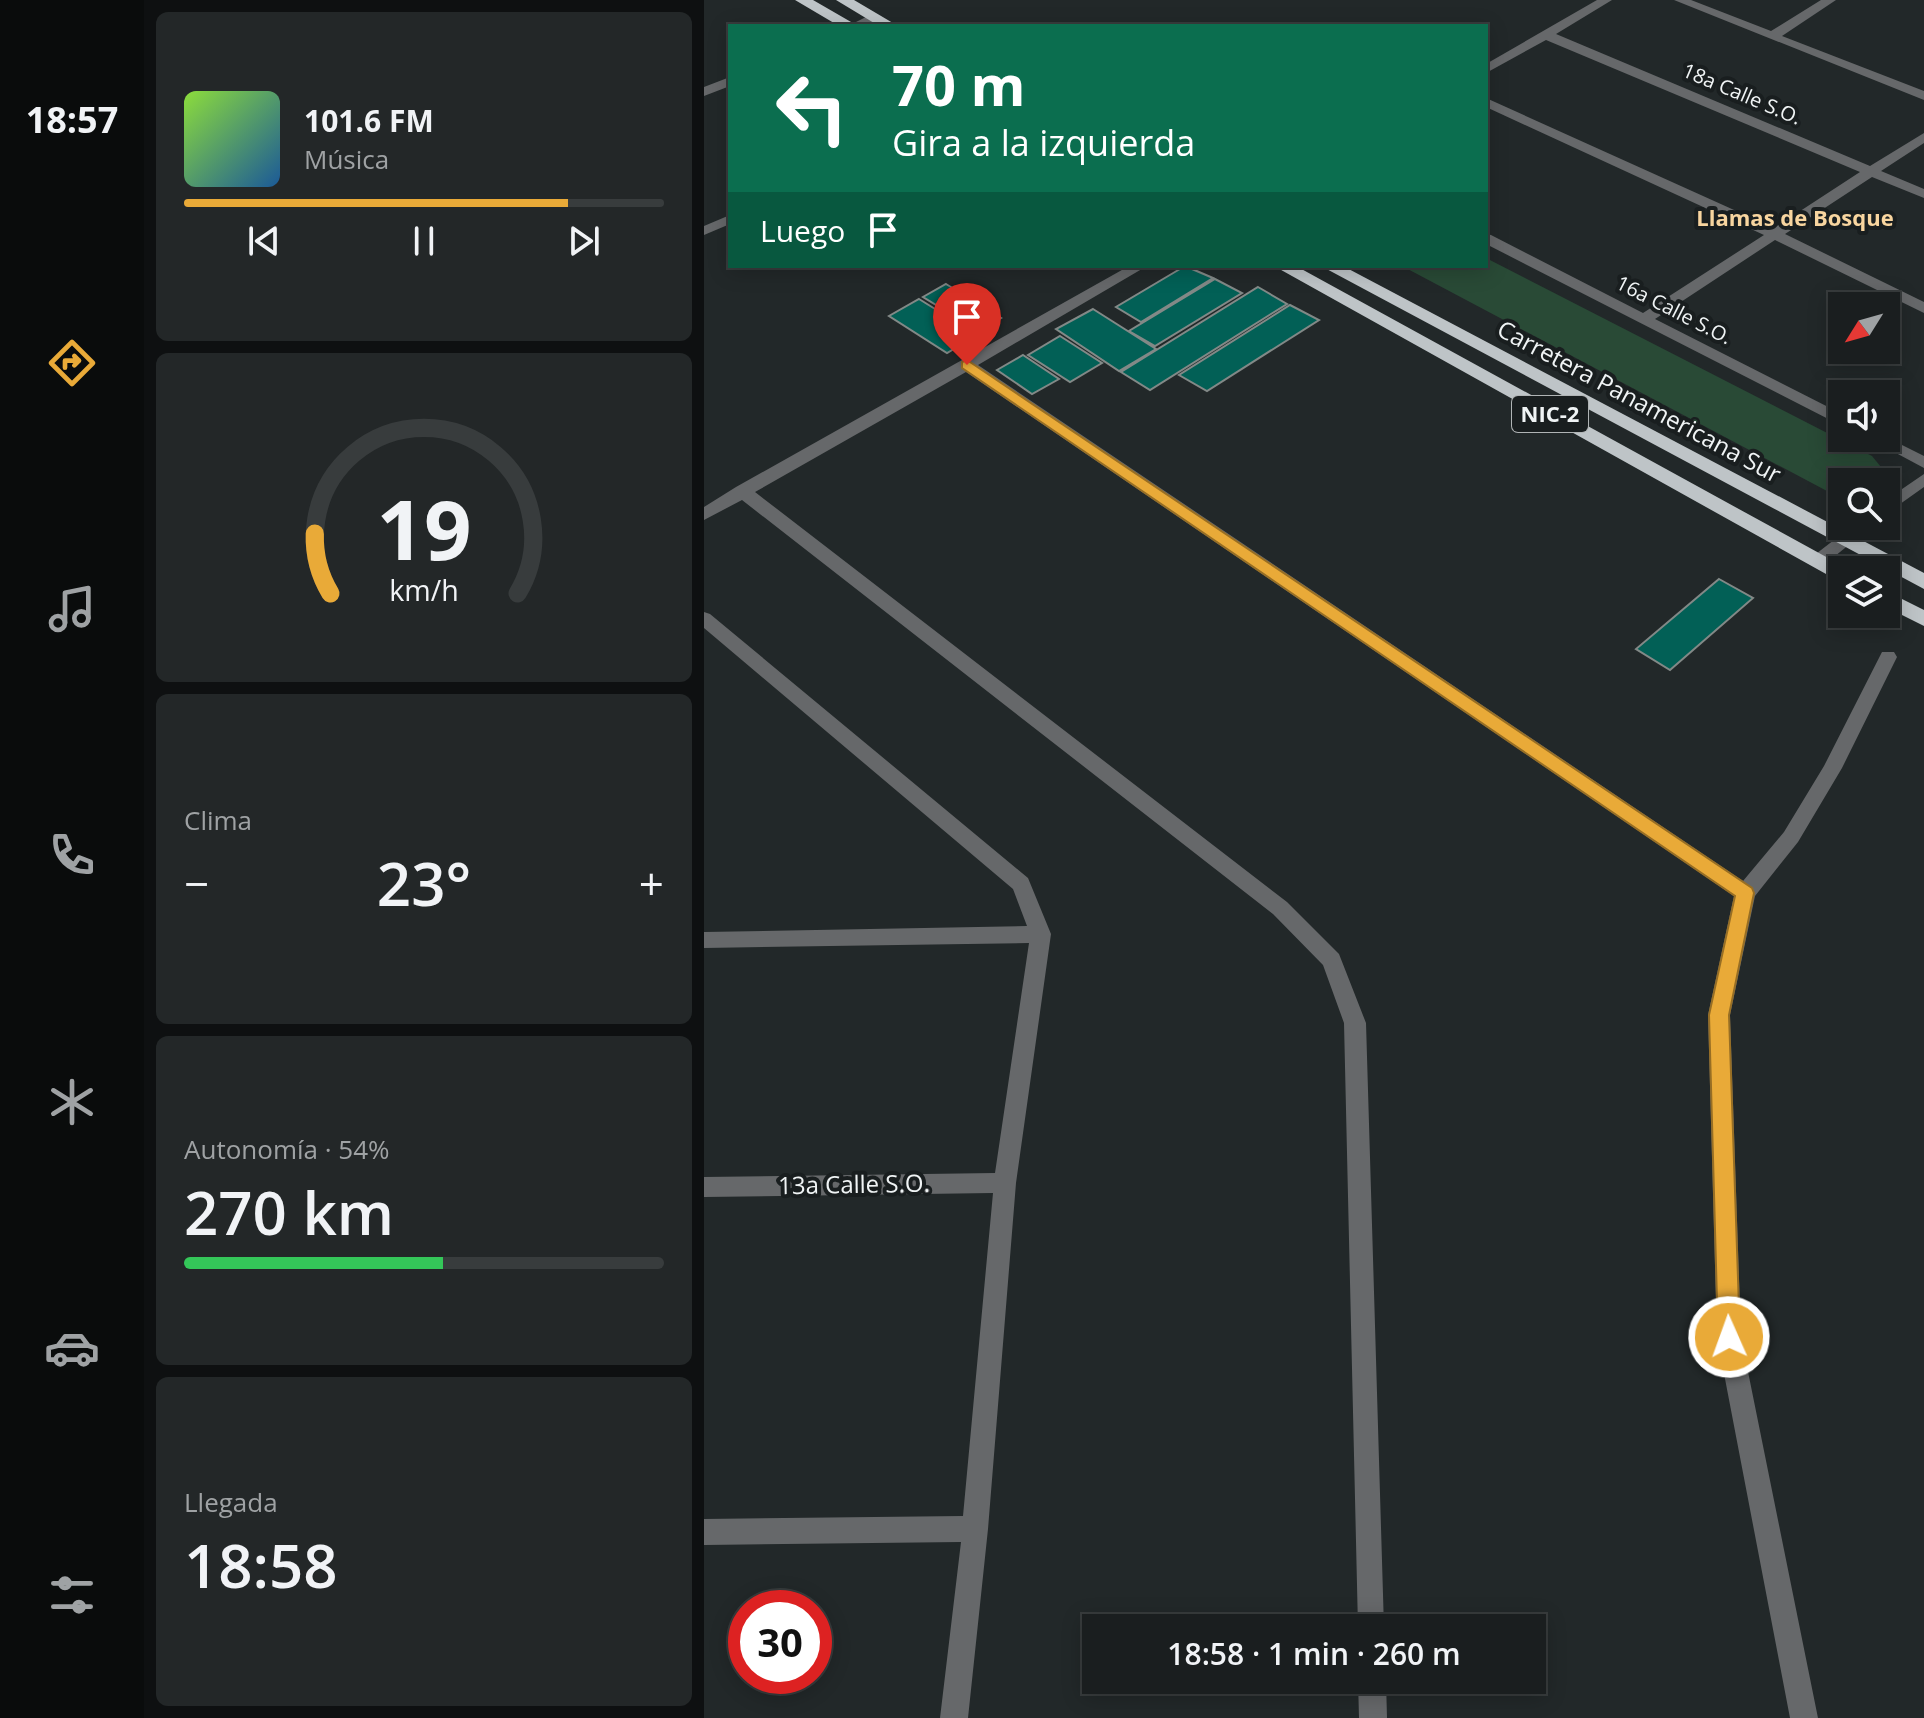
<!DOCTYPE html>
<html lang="es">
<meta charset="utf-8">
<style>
body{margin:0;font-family:"Open Sans",sans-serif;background:#232728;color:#f1f3f6;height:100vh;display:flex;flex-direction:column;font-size:30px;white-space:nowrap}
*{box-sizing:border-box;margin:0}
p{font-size:26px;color:#9fa2a4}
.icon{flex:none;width:44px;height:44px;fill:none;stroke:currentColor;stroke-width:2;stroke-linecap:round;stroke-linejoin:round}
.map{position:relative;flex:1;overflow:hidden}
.details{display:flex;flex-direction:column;gap:12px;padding:12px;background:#0e1011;width:560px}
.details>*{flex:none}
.guide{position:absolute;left:24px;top:24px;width:760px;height:244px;border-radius:0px;box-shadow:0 4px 20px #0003,0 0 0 2px #383c3d;background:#0b6e4f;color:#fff;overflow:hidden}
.needle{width:52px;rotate:233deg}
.buttons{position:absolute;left:1124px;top:292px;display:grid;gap:16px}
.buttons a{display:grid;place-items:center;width:72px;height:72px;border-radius:0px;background:#1a1e1f;box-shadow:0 4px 20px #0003,0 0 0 2px #383c3d;font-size:40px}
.speed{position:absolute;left:24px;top:1590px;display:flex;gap:16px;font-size:40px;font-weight:700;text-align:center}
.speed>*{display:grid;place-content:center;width:104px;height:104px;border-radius:50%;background:#1a1e1f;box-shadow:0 4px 20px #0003,0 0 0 2px #383c3d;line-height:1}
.speed .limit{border:12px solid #d22;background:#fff;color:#111}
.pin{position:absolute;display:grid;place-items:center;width:68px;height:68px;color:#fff;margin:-82px -34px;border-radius:50% 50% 50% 0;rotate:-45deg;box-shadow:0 0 8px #0007}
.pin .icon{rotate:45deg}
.me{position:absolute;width:88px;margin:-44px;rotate:358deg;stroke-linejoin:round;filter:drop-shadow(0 0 6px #0008)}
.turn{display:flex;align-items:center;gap:28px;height:168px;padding:0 32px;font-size:36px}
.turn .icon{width:104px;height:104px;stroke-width:2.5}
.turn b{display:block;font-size:56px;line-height:68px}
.then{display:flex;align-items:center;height:76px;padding:0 32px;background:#0003;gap:16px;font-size:30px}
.big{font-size:60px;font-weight:600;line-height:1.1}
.details .widget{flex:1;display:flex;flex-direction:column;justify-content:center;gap:12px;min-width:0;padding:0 28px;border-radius:12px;background:#232728}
.details .dial{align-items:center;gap:0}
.dial svg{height:208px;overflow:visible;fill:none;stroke:#383c3d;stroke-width:7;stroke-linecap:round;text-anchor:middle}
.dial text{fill:#f1f3f6;stroke:none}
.song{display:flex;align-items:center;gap:24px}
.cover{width:96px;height:96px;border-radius:12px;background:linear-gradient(135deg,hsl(90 70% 55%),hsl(210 70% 35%))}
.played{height:8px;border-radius:4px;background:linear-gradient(90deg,#e9aa38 80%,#383c3d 80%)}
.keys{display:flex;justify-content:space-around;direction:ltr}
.heat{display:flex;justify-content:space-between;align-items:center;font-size:44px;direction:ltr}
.charge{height:12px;border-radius:6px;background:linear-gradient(90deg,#34c759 54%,#383c3d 0)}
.trip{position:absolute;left:378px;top:1614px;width:464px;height:80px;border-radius:0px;background:#1a1e1f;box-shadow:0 4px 20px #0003,0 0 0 2px #383c3d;font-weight:600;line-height:80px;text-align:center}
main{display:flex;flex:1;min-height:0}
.menu{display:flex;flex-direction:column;width:144px;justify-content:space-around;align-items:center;background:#0a0c0c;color:#9fa2a4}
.menu .icon{width:56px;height:56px}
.menu .on{color:#e9aa38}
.menu b{font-size:36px;color:#f1f3f6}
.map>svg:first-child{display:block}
</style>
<main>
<nav class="menu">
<b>18:57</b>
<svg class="icon on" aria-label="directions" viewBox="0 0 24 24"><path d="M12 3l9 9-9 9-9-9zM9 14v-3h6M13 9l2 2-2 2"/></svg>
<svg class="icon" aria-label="music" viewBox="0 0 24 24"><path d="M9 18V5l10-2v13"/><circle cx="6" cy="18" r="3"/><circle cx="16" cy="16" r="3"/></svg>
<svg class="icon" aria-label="phone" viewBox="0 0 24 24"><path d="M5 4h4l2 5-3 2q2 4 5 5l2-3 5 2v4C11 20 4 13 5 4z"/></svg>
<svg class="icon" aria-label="climate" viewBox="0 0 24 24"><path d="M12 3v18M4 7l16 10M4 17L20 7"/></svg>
<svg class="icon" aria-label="car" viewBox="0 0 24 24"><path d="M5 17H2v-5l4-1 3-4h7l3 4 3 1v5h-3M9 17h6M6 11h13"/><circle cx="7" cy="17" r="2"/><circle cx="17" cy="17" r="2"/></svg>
<svg class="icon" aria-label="filters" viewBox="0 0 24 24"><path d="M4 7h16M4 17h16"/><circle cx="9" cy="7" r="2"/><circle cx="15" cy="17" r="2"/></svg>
</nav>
<section class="details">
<div class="widget">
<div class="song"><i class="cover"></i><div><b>101.6 FM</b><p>Música</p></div></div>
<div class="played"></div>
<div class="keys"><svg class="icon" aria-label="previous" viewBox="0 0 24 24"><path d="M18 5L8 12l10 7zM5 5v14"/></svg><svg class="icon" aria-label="pause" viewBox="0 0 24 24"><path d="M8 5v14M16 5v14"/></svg><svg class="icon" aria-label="next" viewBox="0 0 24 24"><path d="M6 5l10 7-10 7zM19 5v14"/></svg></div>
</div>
<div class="widget dial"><svg viewBox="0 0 100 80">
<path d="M14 69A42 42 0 1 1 86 69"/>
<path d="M14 69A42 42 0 0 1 8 46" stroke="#e9aa38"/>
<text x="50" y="56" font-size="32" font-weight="700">19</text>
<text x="50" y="72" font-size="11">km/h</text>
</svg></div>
<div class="widget"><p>Clima</p>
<div class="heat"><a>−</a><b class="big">23°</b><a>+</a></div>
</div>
<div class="widget"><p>Autonomía · 54%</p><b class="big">270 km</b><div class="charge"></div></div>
<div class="widget"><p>Llegada</p><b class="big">18:58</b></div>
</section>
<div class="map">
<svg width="1220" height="1718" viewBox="0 0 1220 1718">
<rect width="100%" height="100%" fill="#222829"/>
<path fill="#294a36" d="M782,258L1168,456L1177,467L1176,481L1138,482V499L698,266H782Z"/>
<path fill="#026056" stroke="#828987" stroke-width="2" d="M481,266L509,278L437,322L412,307Z
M511,279L538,293L451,346L425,331Z
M242,284L297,318L275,331L219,297Z
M554,287L583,304L446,390L417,372Z
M215,299L273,335L243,353L185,316Z
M586,305L615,320L503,391L475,375Z
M389,309L452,349L415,371L352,329Z
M356,336L398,363L366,382L324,355Z
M319,355L355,379L328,394L293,370Z
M1015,579L1049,598L966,670L932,649Z"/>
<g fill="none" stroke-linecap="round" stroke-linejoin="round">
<path fill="#66686a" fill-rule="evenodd" d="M893,0H908L852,34L1166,166L1220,133V143L1177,171L1220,189V198L1168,177L1081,234L1220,302V313L1071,240L951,319L1138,414V426L782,244V234L787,235L939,313L1060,235L782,107V98L1070,228L1156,172L842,40L782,73V64Z
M970,0H987L1067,31L1117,0H1132L1078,36L1220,91V100Z
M170,13L176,17C167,26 156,26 144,26Z
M26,77V86L0,96V87Z
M26,215V224L0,235V226Z
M425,266H443L274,365L1039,881L1080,832L1120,766L1178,652H1190L1193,657L1138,768L1094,842L1051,896L1026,1015L1037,1337L1114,1718H1086L1013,1337L1004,1015L1030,896L262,372L51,492L583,902L635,954L662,1023L680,1628H654L640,1023L619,965L569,914L38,500L0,520V507L32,487Z
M1182,437L1220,456V468L1164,438Z
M1220,474V487L1182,514V500Z
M1148,526H1168L1120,565H1108L1105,561L1108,557Z
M0,612L6,614L324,878L347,934L312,1183L284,1529L264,1718H236L257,1542L0,1545V1519L259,1516L289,1193L0,1197V1177L291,1173L325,943L0,948V932L323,926L309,889L0,628Z
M654,1680H682L683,1718H655Z"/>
<path fill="#bec4c7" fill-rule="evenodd" d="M91,0H109L154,26H135Z
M132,0H150L194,26H175Z
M570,266H592L1146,570H1138V581L1131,579Z
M617,266H639L1220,573V589Z
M1182,591L1220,610V626L1182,607Z"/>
</g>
<path fill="#e9aa38" stroke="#976e24" stroke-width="2" d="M263,360L1048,888L1050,893L1025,1015L1036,1337L1032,1344L1025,1347L1017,1344L1014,1337L1005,1015L1031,896L258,368V362Z"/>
<g text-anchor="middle" stroke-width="8" stroke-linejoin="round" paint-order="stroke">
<g font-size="20" fill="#f0f4f5" stroke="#191e1f">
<text transform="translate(1038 94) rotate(23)" y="7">18a Calle S.O.</text>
<text transform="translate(970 310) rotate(27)" y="7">16a Calle S.O.</text>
</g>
<g font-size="22" font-weight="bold" fill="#f8d59f" stroke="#191e1f">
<text x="1091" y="226">Llamas de Bosque</text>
</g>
<rect fill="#191e1f" stroke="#b0b4b5" stroke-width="2" x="808" y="396" width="76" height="36" rx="6"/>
<g font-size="22" font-weight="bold" fill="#f0f4f5">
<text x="846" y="422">NIC-2</text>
</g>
<g font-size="24" fill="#f0f4f5" stroke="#191e1f">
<text transform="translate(935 402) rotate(28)" y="8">Carretera Panamericana Sur</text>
<text transform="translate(150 1185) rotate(-1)" y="8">13a Calle S.O.</text>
</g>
</g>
</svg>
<div class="buttons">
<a><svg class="needle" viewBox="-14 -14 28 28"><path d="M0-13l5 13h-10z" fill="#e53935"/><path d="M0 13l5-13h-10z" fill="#9fa2a4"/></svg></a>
<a><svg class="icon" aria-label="sound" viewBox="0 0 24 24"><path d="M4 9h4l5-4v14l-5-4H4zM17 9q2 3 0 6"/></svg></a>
<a><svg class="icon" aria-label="search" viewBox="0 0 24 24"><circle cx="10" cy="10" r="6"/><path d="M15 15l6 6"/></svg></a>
<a><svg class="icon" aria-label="layers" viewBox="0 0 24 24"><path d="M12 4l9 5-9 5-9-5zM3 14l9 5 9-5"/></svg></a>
</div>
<div class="speed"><div class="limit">30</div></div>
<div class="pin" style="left:263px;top:365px;background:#d93025"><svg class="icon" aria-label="arrive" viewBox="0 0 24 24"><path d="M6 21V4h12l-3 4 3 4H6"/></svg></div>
<svg class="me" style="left:1025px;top:1337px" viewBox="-20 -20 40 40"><circle r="17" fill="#e9aa38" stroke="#fff" stroke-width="3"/><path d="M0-11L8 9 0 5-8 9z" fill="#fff"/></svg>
<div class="trip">18:58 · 1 min · 260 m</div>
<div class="guide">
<div class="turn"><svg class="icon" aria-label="left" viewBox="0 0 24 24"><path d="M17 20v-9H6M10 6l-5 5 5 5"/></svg><div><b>70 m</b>Gira a la izquierda</div></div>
<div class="then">Luego<svg class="icon" aria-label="arrive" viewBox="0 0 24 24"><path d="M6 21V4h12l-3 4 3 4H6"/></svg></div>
</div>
</div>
</main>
